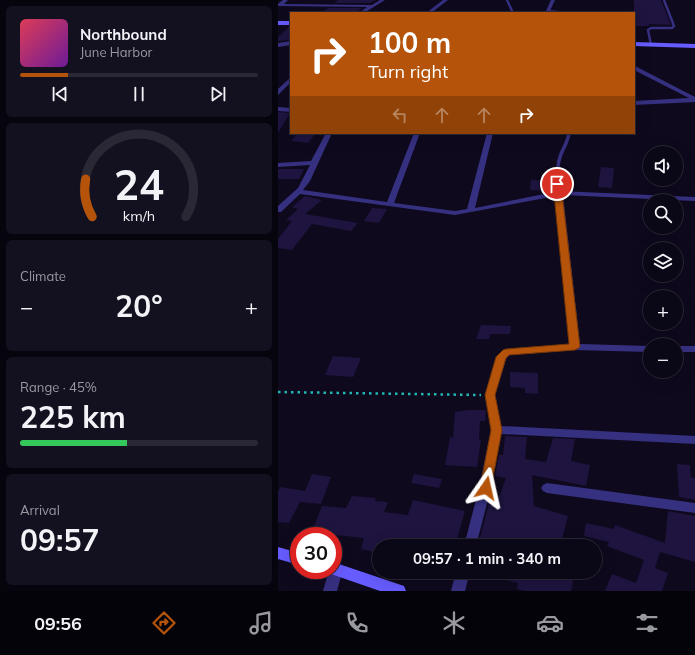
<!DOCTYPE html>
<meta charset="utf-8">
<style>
body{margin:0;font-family:Mulish,sans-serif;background:#13101f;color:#f1f3f6;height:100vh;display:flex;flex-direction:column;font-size:15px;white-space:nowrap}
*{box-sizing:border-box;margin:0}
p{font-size:13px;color:#9999a1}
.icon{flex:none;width:22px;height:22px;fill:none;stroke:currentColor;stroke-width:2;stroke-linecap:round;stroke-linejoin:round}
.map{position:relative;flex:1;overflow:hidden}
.side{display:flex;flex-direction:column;gap:6px;padding:6px;background:#06040c;width:278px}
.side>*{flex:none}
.hud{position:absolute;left:12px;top:12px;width:345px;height:122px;border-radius:0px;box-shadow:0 4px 16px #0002,0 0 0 1px #2a2835;background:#b45309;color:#fff;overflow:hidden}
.tools{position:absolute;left:365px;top:146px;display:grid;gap:8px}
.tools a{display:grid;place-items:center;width:40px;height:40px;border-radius:50%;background:#0a0716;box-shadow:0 4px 16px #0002,0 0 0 1px #2a2835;font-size:20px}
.speed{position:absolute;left:12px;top:527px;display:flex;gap:8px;font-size:20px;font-weight:700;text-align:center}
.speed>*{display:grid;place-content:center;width:52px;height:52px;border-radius:50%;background:#0a0716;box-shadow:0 4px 16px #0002,0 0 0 1px #2a2835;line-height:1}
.speed .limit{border:6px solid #d22;background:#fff;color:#111}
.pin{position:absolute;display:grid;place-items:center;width:34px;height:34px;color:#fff;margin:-17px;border:2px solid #fff;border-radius:50%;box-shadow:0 1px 4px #0007}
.me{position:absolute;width:44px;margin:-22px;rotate:11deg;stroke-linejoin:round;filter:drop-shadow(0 0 3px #0008)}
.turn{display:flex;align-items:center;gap:14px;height:84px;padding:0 12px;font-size:18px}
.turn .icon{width:52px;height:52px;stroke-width:2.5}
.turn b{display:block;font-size:28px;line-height:34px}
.lanes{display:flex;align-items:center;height:38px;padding:0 12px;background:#0003;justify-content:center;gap:20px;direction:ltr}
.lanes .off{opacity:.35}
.big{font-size:30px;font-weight:700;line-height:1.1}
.side .tile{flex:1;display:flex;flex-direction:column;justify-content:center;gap:6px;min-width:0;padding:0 14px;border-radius:6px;background:#13101f}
.side .dial{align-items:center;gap:0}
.dial svg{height:104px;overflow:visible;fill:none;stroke:#2a2835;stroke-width:7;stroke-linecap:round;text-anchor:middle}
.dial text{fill:#f1f3f6;stroke:none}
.song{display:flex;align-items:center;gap:12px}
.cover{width:48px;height:48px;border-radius:6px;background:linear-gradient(135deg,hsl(350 70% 55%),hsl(280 70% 35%))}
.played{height:4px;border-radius:2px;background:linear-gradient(90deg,#b45309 20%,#2a2835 20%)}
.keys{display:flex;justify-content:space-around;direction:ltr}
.heat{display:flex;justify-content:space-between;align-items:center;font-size:22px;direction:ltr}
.charge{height:6px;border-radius:3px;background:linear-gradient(90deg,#34c759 45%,#2a2835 0)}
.trip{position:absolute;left:94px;top:539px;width:230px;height:40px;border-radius:20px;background:#0a0716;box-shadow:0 4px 16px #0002,0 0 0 1px #2a2835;font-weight:700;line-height:40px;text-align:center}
.tabs{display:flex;height:64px;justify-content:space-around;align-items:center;background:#040309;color:#9999a1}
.tabs .icon{width:28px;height:28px}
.tabs .selected{color:#b45309}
.tabs b{font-size:18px;color:#f1f3f6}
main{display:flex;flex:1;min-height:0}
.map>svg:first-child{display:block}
</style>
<main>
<section class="side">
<div class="tile">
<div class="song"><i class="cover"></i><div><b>Northbound</b><p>June Harbor</p></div></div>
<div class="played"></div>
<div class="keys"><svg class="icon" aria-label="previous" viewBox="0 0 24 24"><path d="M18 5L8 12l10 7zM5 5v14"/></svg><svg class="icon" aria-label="pause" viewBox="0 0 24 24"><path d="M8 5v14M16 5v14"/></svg><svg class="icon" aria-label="next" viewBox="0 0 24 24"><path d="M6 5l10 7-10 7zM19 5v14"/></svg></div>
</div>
<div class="tile dial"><svg viewBox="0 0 100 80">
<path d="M14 69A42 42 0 1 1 86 69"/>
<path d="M14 69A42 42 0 0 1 9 40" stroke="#b45309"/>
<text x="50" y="56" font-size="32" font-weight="700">24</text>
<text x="50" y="72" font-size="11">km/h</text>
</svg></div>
<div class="tile"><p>Climate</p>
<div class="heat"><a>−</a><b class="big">20°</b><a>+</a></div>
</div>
<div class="tile"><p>Range · 45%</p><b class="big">225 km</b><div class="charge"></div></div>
<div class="tile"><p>Arrival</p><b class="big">09:57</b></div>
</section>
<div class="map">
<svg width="417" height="591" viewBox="0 0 417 591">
<rect width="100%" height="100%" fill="#0e091d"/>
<path fill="#1e143f" d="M60,0H98L92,3H56Z
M356,0H383L393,25L371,24V26H356Z
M50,8H84L77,13H43Z
M12,26L13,40L0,41V37Z
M0,112L12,113L0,133Z
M20,133H38L30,143L13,141Z
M323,167L336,168L334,188L320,187Z
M0,169H26L21,179H0Z
M253,180L271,181V191L252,190Z
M27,196L44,200L27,214L80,223L73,231L34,224L14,250L0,248V239L14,221L8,220L20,209L14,207Z
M94,208L109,209L101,223L86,221Z
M203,325L233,326L232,334H212L211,339H198Z
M55,356L83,358L75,377L47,375Z
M232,372L260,373V394L247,393V388L232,387Z
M190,410H208L207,421H202L201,440H203L199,467L167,465L172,437L175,438L177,412Z
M227,436L249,437L247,459L268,462L275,438L297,439L293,461L312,465L308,486L254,475L256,506L290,516L284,539L301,543V546H200L213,495L221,497L228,478L217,476L221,455H225Z
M399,464L412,465L413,478H417V500L401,497Z
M34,474L53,477L43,504L22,502L11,523L0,522V492L2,487L27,491Z
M136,474L164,479L161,488L133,483Z
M74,496L98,498L97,501L110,502L106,512L130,515L135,500L187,511L177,546H130L116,543L115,546H101V553L83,549L86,538L57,535L56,536H32L44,506L68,508Z
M390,511L417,516V562L382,552L377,568L390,573L384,591H327L334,574L358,583L366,560L329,546L331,542L306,536L308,523L336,529L337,525L387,543Z
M208,572H297L293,591H248L239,589L240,583L208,575Z"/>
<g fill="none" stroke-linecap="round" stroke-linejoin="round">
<path stroke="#21b7b4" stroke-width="2.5" stroke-dasharray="2.5 4" stroke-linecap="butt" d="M0,392L203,395"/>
<path stroke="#363080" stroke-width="2.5" d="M229,0L235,13
M270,11L288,13
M373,45L370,30L373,28H394L396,26L386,0"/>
<path stroke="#363080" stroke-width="3.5" d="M281,193C279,181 278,166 283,154C286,147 290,141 291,133"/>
<path fill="#363080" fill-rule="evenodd" d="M5,0H10L6,4L94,5L102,0H107L86,13H81L89,7L0,6V4Z
M165,0H170L153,13H148Z
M273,0H277L271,13H267Z
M13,41V45L0,47V43Z
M357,66L417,97V102L356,105V101L411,98L356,70Z
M13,77V82L0,95V89Z
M0,107L13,108V112L0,111Z
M48,133H54L32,181L25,190L109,202L136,133H142L116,203L177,211L189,209L209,133H215L197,208L281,191L417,197V201L285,195L302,344L372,346V352L297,350L232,355L228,359L217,395L223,426L417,436V444L223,434L213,488L198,546H186L201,488L213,430L207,395L218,357L226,350L229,349L292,344L278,196L177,215L22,194L3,212H0V206L20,188L32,165L0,167V163L33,161Z
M398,346H417V352H398Z
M269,483L417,503V513L269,493L265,491L263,488L265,485Z
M58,563L63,565L65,569L59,591H45L51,570H55V564Z
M178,572H192L187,591H173Z"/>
<path fill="#675cff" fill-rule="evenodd" d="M0,21H13V25H0Z
M356,42L417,44V48L356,46Z
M0,547L21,553V565L0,559Z
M55,562L126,586L128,591H102L50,573L49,570H55Z"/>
</g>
<path fill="#b45309" stroke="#753606" d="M279,182L283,184L302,347L297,350L231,355L228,358L217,395L224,430L213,488L212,491L208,493L203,491L202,488L213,430L207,395L218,357L225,350L228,349L291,344L275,184Z"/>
</svg>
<div class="tools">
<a><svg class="icon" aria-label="sound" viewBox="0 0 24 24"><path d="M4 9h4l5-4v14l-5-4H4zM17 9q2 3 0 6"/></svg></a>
<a><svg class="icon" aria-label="search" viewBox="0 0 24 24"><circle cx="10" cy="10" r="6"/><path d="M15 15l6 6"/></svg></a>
<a><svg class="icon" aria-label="layers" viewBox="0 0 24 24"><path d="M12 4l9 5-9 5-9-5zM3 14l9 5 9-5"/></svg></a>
<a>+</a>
<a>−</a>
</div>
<div class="speed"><div class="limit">30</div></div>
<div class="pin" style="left:279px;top:184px;background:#d93025"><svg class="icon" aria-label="arrive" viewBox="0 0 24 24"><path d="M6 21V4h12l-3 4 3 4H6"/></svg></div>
<svg class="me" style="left:208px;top:488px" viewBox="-20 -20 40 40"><path d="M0-17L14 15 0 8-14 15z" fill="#b45309" stroke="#fff" stroke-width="4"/></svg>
<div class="trip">09:57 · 1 min · 340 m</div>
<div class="hud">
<div class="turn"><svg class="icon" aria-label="right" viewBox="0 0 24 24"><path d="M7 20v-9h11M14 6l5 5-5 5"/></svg><div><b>100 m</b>Turn right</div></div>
<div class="lanes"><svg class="icon off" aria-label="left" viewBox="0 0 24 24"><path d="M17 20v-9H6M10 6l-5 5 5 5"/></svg><svg class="icon off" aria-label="ahead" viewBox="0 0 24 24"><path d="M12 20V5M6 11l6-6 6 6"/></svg><svg class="icon off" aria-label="ahead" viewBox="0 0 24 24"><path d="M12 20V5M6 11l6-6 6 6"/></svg><svg class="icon" aria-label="right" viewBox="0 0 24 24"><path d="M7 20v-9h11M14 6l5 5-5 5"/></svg></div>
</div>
</div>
</main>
<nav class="tabs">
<b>09:56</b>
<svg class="icon selected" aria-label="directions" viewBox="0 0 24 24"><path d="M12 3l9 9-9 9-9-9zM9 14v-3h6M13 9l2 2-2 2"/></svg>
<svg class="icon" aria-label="music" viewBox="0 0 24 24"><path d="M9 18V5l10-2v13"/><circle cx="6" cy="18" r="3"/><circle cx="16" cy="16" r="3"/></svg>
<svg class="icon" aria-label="phone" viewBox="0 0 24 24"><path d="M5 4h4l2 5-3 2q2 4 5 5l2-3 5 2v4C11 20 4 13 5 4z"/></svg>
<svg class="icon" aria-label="climate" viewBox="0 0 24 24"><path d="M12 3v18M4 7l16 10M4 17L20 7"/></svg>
<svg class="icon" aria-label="car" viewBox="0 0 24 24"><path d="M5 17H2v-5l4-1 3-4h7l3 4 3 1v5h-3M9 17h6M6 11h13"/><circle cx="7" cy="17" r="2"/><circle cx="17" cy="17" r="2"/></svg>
<svg class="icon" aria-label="filters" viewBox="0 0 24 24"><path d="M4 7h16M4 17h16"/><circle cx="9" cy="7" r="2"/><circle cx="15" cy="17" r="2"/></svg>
</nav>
